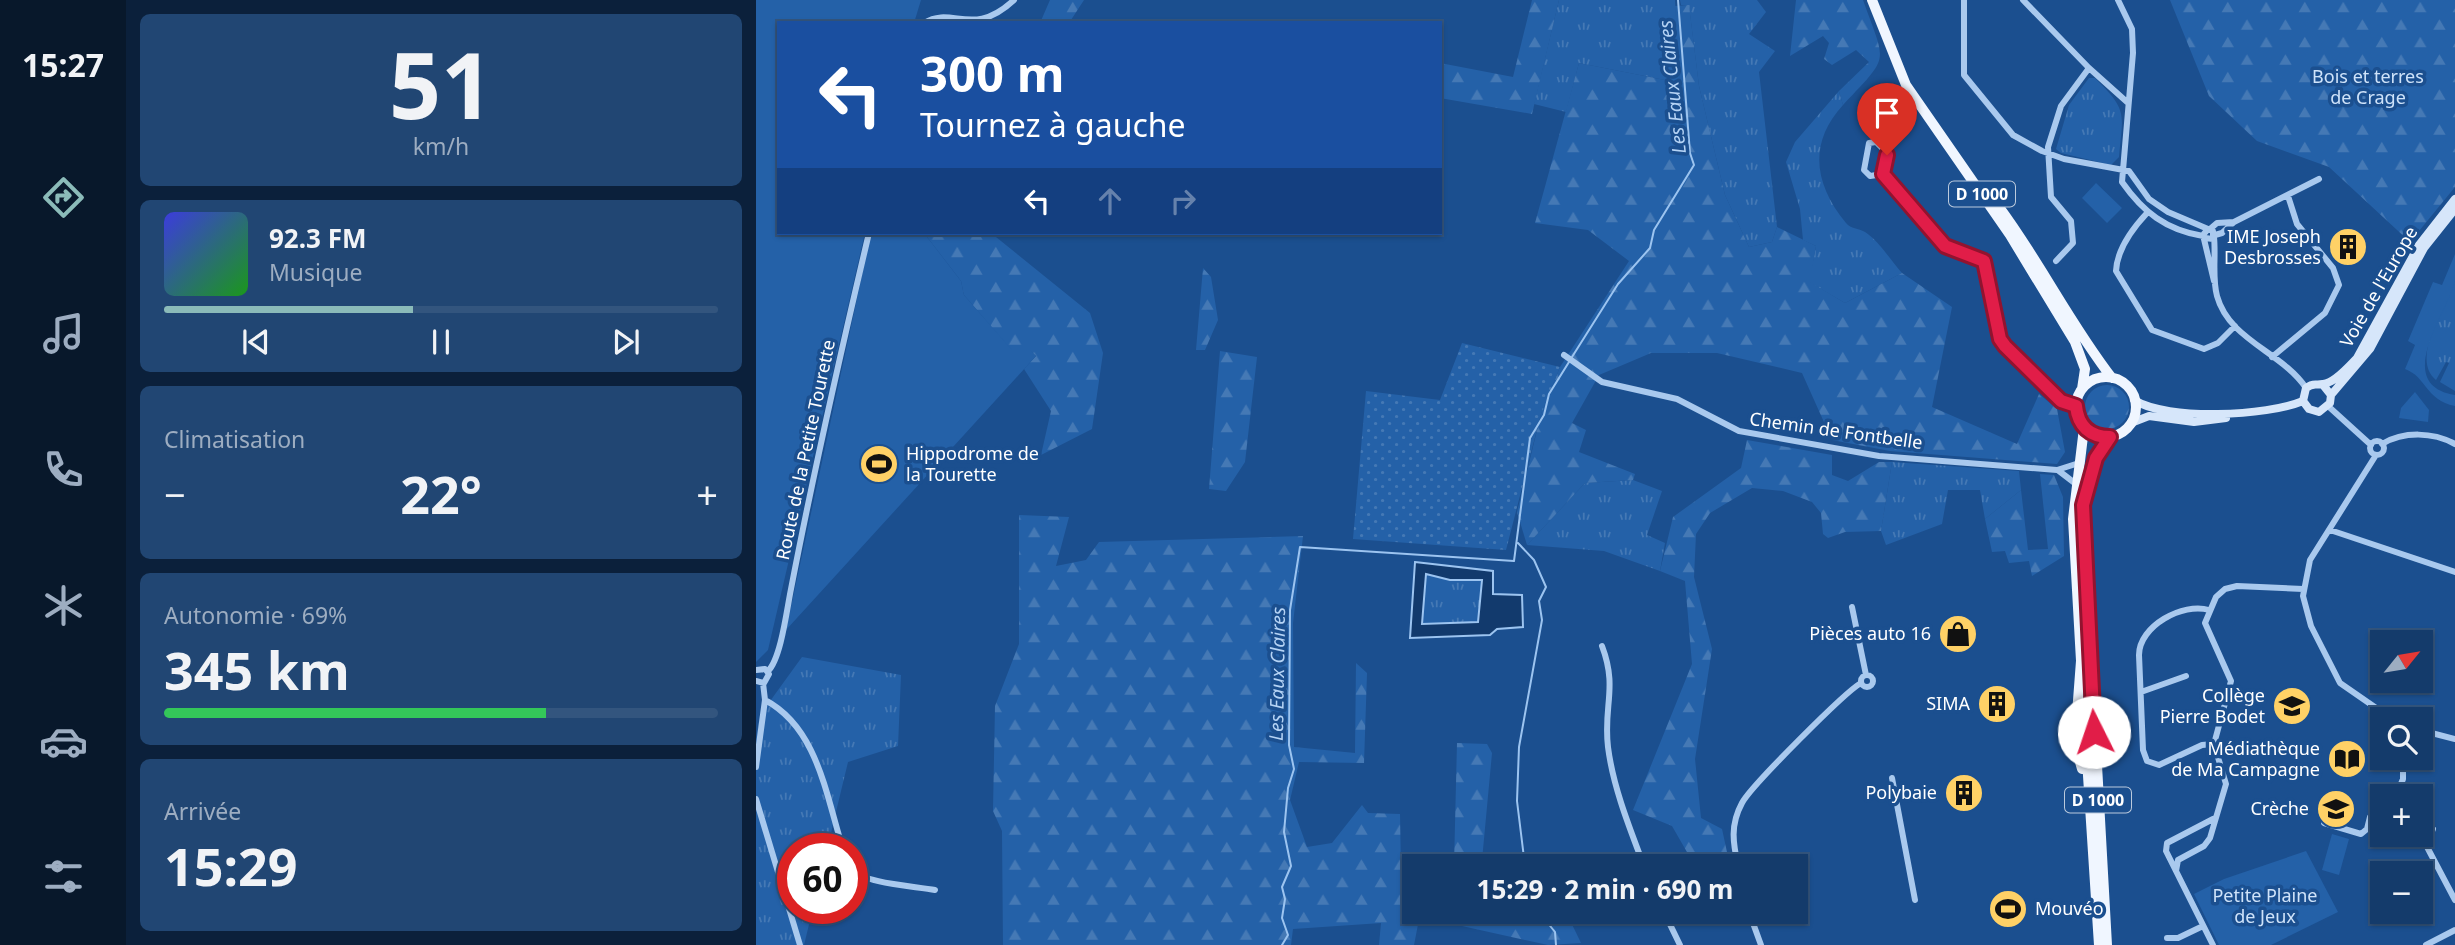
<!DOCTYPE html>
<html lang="fr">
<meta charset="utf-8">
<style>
body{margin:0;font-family:"Noto Sans",sans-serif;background:#214673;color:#f1f3f6;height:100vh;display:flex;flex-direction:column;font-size:26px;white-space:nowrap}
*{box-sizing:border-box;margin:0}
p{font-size:23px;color:#9dadc1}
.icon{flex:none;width:38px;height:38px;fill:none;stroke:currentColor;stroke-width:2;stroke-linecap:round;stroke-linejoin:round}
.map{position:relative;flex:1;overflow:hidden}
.panel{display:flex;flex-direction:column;gap:14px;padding:14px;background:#0b203b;width:630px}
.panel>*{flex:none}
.guide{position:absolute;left:21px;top:21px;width:665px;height:214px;border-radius:0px;box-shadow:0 2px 5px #0004,0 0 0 2px #33557e;background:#1a4fa0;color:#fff;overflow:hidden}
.needle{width:46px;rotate:60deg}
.fabs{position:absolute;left:1614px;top:630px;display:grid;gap:14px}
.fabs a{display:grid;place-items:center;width:63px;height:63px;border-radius:0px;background:#143b6b;box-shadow:0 2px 5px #0004,0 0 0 2px #33557e;font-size:35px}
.speed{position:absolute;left:21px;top:833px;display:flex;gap:14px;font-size:35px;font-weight:700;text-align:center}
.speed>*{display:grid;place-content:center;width:91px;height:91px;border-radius:50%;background:#143b6b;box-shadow:0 2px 5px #0004,0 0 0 2px #33557e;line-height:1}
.speed .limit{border:10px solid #d22;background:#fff;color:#111}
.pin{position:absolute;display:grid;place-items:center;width:60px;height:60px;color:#fff;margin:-72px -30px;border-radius:50% 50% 50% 0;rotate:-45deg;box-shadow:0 0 7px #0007}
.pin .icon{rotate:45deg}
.me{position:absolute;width:77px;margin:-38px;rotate:356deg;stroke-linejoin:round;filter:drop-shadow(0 0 5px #0008)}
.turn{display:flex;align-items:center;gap:24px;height:147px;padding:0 28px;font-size:32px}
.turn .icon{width:91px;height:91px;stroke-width:2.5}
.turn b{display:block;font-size:49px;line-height:60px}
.lanes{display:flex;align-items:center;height:66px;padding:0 28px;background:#0003;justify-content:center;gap:35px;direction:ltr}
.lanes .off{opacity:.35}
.big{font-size:52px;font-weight:700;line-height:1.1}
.panel .card{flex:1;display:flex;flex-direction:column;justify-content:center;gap:10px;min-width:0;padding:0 24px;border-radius:10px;background:#214673}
.panel .dial{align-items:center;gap:0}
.dial b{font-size:91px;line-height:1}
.song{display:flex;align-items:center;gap:21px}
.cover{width:84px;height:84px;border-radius:10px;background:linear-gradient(135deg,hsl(240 70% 55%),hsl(120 70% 35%))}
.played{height:7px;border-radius:4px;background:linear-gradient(90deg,#8bbbb9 45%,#33557e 45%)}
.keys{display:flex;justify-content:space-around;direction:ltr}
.heat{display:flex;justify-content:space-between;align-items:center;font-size:38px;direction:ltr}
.charge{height:10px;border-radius:5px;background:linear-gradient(90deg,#34c759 69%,#33557e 0)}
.trip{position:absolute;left:646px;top:854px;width:406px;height:70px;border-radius:0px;background:#143b6b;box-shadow:0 2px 5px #0004,0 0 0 2px #33557e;font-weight:700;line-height:70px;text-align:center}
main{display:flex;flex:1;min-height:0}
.dock{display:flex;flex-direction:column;width:126px;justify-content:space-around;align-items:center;background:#08182b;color:#9dadc1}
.dock .icon{width:49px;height:49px}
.dock .selected{color:#8bbbb9}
.dock b{font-size:32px;color:#f1f3f6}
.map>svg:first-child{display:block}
</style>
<main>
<nav class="dock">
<b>15:27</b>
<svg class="icon selected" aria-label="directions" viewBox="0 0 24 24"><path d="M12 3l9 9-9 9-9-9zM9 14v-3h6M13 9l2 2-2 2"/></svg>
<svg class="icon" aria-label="music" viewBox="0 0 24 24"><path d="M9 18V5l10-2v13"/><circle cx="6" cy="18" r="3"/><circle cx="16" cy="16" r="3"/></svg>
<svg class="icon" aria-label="phone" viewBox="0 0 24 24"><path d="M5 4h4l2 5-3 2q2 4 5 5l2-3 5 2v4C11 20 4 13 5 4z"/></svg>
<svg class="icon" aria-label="climate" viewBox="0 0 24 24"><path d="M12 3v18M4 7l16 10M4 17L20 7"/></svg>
<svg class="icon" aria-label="car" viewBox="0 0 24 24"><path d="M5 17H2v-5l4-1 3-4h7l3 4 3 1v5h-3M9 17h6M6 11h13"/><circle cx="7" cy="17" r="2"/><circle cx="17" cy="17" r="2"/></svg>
<svg class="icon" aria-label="filters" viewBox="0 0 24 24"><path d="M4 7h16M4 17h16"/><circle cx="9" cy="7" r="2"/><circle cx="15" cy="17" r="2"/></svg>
</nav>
<section class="panel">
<div class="card dial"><b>51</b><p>km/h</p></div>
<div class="card">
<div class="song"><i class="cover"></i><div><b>92.3 FM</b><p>Musique</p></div></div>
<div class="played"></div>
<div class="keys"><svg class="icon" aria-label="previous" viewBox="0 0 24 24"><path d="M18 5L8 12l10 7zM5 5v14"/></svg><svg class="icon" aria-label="pause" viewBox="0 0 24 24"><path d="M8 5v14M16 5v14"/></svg><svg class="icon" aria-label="next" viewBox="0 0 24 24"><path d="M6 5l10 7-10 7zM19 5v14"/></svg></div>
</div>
<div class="card"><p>Climatisation</p>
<div class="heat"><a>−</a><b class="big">22°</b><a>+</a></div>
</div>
<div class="card"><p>Autonomie · 69%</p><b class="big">345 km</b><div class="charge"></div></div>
<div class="card"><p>Arrivée</p><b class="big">15:29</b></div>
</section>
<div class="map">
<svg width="1699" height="945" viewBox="0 0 1699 945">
<defs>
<pattern id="grass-tufts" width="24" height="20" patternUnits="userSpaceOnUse" patternTransform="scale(1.75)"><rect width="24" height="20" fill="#2461a8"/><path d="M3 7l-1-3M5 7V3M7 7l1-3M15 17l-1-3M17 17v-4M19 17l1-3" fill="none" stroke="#4579b5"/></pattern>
<pattern id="forest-firs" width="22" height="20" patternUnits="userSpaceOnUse" patternTransform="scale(1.75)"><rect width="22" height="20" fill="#2461a8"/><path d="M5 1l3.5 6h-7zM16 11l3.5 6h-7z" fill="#4579b5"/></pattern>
<pattern id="garden-dots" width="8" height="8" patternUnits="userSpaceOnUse" patternTransform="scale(1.75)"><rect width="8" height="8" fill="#2461a8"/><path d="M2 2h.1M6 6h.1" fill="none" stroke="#4579b5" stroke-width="1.8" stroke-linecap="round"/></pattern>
</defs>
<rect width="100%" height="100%" fill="#1b4f8f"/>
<path fill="url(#grass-tufts)" d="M803,0H919L924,83L823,63L810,112L778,104Z
M924,0H1001L1010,12L993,34L1019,51L1003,72L1021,227L1016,242L993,247L969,195L943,86L933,6L925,5Z
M1333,78H1339C1372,111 1367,112 1363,157L1355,165L1305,153L1300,149L1313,105Z
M1083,91L1087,105C1052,143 1058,184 1090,223C1095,229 1102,228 1109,232C1123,241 1135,261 1146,273L1089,303L1053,282L1060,246L1047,240L1044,209L1030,162L1039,142Z
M1699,280V391L1684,382L1693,363L1690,362L1680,380C1654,360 1689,305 1699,280Z
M1136,462L1263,471L1265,490L1229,519L1224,490H1192L1186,524L1130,545L1125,531Z
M877,480L906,491L891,535L909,543L904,571L848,551L771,545L829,483Z
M670,574L694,580H726L723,622L666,624Z
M46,657L145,675L142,746L92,762L71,849H37V908H57L48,945H0V738L4,715Z"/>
<path fill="url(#forest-firs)" d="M294,0H328L313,23H284Z
M776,0H803L776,114L684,98V63L757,77Z
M1040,0H1107C1130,65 1135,54 1087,105L1083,91L1113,62L1100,50L1076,65L1068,59L1073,43L1067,36L1034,56Z
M1414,0H1699V187L1654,242L1573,167L1501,141L1453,96Z
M933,5L943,86L969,195L993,247L1016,242L1021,227L1060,246L1054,282L1089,303L1146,273L1196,307L1176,407L1261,444L1283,394L1301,409L1309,452L1301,464L1134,451L1076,440L1046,373L961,353H895L843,375L816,423L830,430L823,452L879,474L877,480L829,483L771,545L761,512L785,414L804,367L873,261L832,230L779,223L823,63L924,83L919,6Z
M168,233H235L334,313L347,353L336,429L285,455L295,411L268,369L280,356L273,350L256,351L208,295L205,281Z
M447,268L455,277L462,320L449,350H440Z
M464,351L501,357L489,462L470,491L453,489Z
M1329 407a22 22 0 1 1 44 0a22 22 0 1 1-44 0Z
M991,440L1076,455V475L1092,481L1123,462H1136L1125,531L1089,532L1072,538L1067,534L1065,513L1056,502L1027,491L996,488L954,513L940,534L938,577L956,649L939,759L945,818L966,829L974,866H939L916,826L877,810L936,664L929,581L904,571L917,517L985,468Z
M1284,474L1298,475L1307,497L1308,556L1276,576L1273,561L1253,563L1249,551L1236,552L1229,519L1265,490L1272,550L1292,549Z
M263,515L313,517L300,566L330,560L343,542L547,536L537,623L538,747L599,753L600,663L611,673L608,763L543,762L534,800L551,847L576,843L606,805L612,813L644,814L645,873H658V912H694L664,914L658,945H623L625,923L537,929L535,945H247L246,831L237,811L239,706L263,644Z
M701,743L731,744L736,753L726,860L771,861L772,866H698Z
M698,912H810L825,943L792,945L706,926Z"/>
<path fill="#2461a8" d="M0,0H165L158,23H23V233H109L12,650L0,662Z
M1340,183L1366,208L1351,223L1326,198Z
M115,233H168L205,281L208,295L256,350H274L280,356L30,630Z
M1699,254C1699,262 1699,273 1699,281C1692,312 1635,384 1699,395V406C1669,400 1671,377 1649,369L1659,345L1652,341L1677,282L1686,285Z
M1659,392L1673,410L1672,422L1643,418L1645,408Z
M1576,834L1593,839L1583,875L1566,870Z
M1550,851L1582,912L1515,945H1463L1438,894L1468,879Z"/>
<path fill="url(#garden-dots)" d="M706,343L804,367L785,414L750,550L597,539L610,391L684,400Z"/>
<path fill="#123a6d" stroke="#9cc4f0" stroke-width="2" fill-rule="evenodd" d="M659,562L737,571V594L766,595L767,627L741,629L734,635L654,638ZM670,574L694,580H726L722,622L666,624Z"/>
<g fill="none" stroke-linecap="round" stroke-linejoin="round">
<path stroke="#9cc4f0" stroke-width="2" d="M816,357L862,284L894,248L898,230L938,165L934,153L922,0
M762,543L778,560L790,587L783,601L786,620L763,747L761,801L769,866
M783,912L799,932L800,945
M526,945L532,935L526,918L529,899L526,887L535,866L528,832L532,788L538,769L533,745L534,610L544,547L758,561L774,438L788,415L793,394L813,362"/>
<path stroke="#a9c9ee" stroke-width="6" d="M1208,0V75L1257,135L1286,151L1308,159L1373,171L1393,199L1412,212L1452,229
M1267,0L1333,68L1371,102
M1362,0L1376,29L1377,53L1366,182C1387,212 1410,230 1447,236
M168,23C197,5 216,39 258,0
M1120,142L1130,152L1127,174L1114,176L1108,170L1113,143Z
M1127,174L1189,246L1228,261C1229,273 1241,332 1246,342C1255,359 1302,403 1320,406
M1391,213C1377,228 1361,250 1360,271L1396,330L1448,349L1462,343L1479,326
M1454,229L1461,223L1478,222
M1459,235L1466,233L1478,222L1563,179
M1458,237C1460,256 1456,278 1461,296C1473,340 1526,352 1550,388
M1449,238L1457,239V231L1452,229L1447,235L1458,281
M1300,261L1317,243L1315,221L1295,197L1292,147L1305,106L1333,68
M808,355L846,382L921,399L983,431L1123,456L1301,470L1323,463
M1516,357L1569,313L1583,285L1577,268L1541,224L1532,196
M1572,406L1615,445
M1614 448a7 7 0 1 1 14 0a7 7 0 1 1-14 0Z
M1626,444C1648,431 1677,432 1699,444
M1620,455L1554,560L1547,596L1555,626L1584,683L1636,719
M1303,471L1320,484
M1574,530L1699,572
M1096,607L1110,675
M1453,610C1427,602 1383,626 1383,655L1387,750L1391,761L1403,765L1446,745L1458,744
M846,646C862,688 847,706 852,747C857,787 874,829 888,866
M0,670L9,669L13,674L8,683L0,681
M12,671C25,659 31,608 35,589C58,470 85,351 113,233
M1105 681a6 6 0 1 1 12 0a6 6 0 1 1-12 0Z
M1385,692L1430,676
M9,700C62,728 70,796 87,849
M1320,727L1321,751
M1664,730L1699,739
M0,767L9,700L7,683
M1136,778L1159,900
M1640,796L1647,779V758
M0,799L44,945
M1457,819L1411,843L1410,851L1420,871L1422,860L1448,846L1454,838L1470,784L1458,744L1475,681L1449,623L1460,597L1469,589L1481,586L1547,589
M1568,823L1605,834L1611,829L1614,817L1626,811
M1664,823L1677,829L1670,845L1699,900
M1664,835L1670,845
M982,866C977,843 974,825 986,803C995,786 1089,692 1105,683
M96,869C108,884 159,886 179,890
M1420,871L1457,945
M908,912L924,945
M993,912L1005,945
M1411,938H1422L1447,926
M1670,945L1699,930"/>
<path stroke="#d6e6fa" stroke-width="8" d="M1567,385L1575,395L1574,403L1563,412L1553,409L1547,401L1550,388C1558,382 1559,386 1567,384C1579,383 1593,366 1601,358L1663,245L1699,199
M1575,395L1614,349L1668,248L1699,209
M1378,400C1412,421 1511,416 1547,401
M1375,423L1393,416L1438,422L1470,418"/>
<path stroke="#f0f6ff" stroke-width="10" d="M1116,0L1150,85L1254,235L1319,342L1329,369L1326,389
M1243,207C1284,262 1314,324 1356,378
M1320 407a30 30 0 1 1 60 0a30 30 0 1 1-60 0Z
M1328,714L1343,945
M1320,727L1325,661L1317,519L1328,428
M1321,751L1326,769
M1351,945L1327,513C1328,487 1336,456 1354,437"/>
</g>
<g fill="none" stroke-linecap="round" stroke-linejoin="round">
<defs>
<path id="route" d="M1131,155L1127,174L1189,246L1228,261L1244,339L1249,346L1305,401L1320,406C1322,426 1334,437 1354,437L1340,458L1327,505L1338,732"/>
</defs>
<use href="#route" stroke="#92132f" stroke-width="18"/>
<use href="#route" stroke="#e11d48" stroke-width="12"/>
</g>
<defs>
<symbol id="building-disc" viewBox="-11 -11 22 22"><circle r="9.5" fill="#ffd166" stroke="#1b4f8f"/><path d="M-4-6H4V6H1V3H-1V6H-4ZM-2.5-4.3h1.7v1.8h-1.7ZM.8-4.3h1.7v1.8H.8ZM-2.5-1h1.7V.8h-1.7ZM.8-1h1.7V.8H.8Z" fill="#111"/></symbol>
<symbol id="stadium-disc" viewBox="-11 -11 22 22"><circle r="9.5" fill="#ffd166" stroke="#1b4f8f"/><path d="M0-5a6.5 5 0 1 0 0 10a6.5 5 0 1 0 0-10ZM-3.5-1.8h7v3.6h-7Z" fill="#111"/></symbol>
<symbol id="shop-disc" viewBox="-11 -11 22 22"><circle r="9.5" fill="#ffd166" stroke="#1b4f8f"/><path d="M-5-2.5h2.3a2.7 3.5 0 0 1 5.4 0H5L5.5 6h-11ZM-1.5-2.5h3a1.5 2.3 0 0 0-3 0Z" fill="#111"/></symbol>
<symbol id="school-disc" viewBox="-11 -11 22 22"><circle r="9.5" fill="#ffd166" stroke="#1b4f8f"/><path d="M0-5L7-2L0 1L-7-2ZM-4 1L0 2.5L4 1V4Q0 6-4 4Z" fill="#111"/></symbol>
<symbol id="library-disc" viewBox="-11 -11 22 22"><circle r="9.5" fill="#ffd166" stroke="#1b4f8f"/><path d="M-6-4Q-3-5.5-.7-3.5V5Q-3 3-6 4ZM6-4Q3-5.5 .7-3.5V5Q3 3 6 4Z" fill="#111"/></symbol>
</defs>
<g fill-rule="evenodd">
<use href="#building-disc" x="1570" y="225" width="44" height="44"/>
<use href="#stadium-disc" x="101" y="442" width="44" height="44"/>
<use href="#shop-disc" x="1180" y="612" width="44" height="44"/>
<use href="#building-disc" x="1219" y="682" width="44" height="44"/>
<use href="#school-disc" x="1514" y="684" width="44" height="44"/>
<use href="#library-disc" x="1569" y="737" width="44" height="44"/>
<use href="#building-disc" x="1186" y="771" width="44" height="44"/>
<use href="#school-disc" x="1558" y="787" width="44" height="44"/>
<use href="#stadium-disc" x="1230" y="887" width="44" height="44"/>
</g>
<g text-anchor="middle" stroke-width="7" stroke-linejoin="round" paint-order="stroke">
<g fill="#1b4f8f" stroke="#bbcadd" stroke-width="2">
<rect x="1193" y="181.5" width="66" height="25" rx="5"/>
<rect x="1309" y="787.5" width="66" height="25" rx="5"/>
</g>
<g font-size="16" font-weight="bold" fill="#fff">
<text x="1226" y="200">D 1000</text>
<text x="1342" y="806">D 1000</text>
</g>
<g font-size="18" fill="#cfe3fa" stroke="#1b4f8f">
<text x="1612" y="83">Bois et terres<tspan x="1612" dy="21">de Crage</tspan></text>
<text x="1509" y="902">Petite Plaine<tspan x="1509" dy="21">de Jeux</tspan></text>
</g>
<g font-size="18" fill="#fff" stroke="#1b4f8f" text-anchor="end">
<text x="1565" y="243">IME Joseph<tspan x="1565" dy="21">Desbrosses</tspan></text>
<text x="150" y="460" text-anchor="start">Hippodrome de<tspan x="150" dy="21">la Tourette</tspan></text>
<text x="1175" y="640">Pièces auto 16</text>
<text x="1509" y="702">Collège<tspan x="1509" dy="21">Pierre Bodet</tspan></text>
<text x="1214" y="710">SIMA</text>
<text x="1564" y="755">Médiathèque<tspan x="1564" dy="21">de Ma Campagne</tspan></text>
<text x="1181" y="799">Polybaie</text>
<text x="1553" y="815">Crèche</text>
<text x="1279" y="915" text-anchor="start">Mouvéo</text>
</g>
<g font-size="18" fill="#fff" stroke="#1b4f8f">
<text transform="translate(1623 287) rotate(-60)" y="6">Voie de l'Europe</text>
<text transform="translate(1080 431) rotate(8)" y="6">Chemin de Fontbelle</text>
<text transform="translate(50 450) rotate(-78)" y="6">Route de la Petite Tourette</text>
</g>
<g font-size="19" font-style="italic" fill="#b5d3f5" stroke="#1b4f8f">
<text transform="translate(916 87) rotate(-96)" y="7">Les Eaux Claires</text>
<text transform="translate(521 674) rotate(-89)" y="7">Les Eaux Claires</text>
</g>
</g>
</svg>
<div class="fabs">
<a><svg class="needle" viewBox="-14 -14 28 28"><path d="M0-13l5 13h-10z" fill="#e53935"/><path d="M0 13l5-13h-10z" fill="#9dadc1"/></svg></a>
<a><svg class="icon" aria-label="search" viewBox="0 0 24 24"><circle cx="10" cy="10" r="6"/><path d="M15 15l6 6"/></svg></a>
<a>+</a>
<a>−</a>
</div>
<div class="speed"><div class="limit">60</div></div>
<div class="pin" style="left:1131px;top:155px;background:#d93025"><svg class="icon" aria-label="arrive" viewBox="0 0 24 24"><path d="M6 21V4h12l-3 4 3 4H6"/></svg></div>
<svg class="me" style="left:1338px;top:732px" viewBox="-20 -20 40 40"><circle r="19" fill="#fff"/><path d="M0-13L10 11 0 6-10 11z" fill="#e11d48"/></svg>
<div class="trip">15:29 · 2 min · 690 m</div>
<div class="guide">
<div class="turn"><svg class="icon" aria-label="left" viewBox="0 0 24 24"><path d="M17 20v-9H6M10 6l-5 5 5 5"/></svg><div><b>300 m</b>Tournez à gauche</div></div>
<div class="lanes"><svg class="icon" aria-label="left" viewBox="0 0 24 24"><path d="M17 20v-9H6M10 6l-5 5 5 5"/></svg><svg class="icon off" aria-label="ahead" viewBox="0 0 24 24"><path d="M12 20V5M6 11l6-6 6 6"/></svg><svg class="icon off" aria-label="right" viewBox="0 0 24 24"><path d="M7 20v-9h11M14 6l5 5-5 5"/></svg></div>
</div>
</div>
</main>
